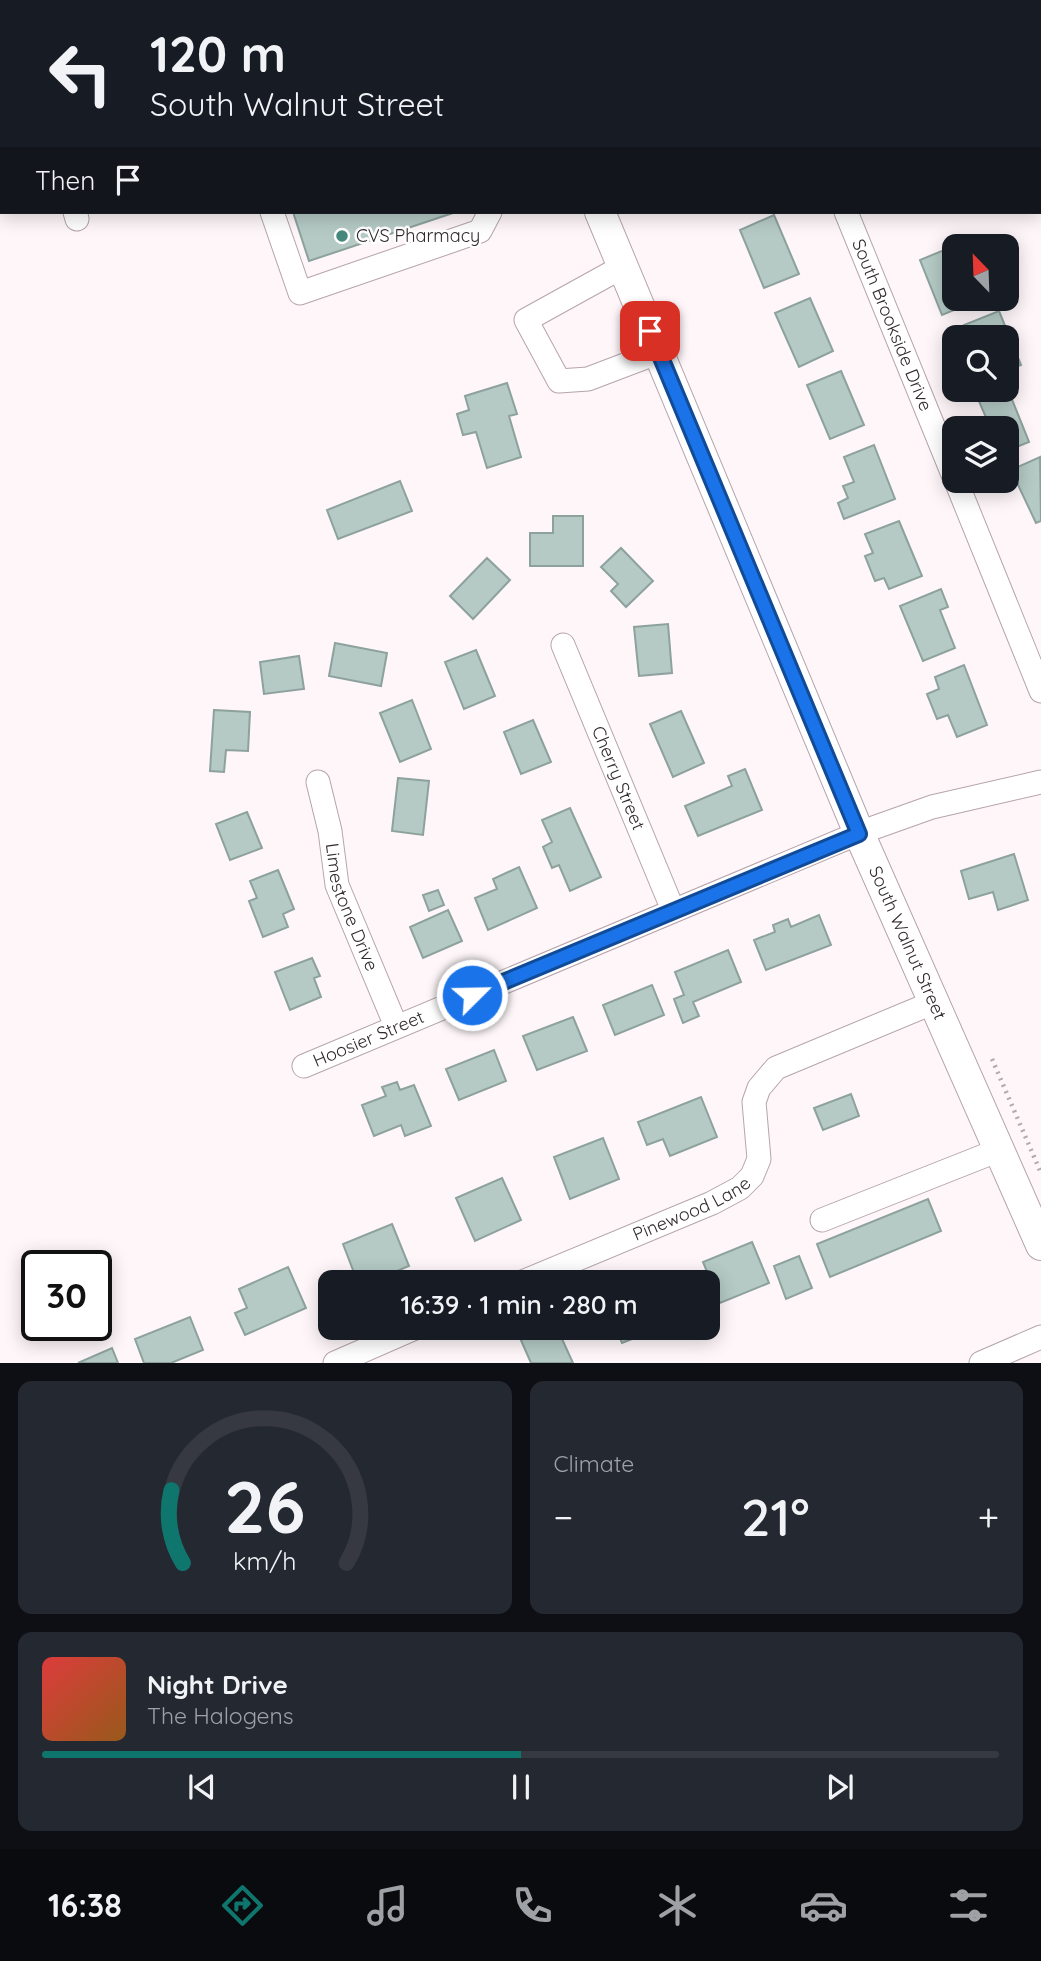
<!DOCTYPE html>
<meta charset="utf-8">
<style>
body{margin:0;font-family:Quicksand,sans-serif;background:#242831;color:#f1f3f6;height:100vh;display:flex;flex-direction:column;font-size:26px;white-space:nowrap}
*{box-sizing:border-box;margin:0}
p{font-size:23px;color:#9ea1a6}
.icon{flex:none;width:38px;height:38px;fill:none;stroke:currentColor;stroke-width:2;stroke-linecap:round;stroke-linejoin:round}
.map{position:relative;height:1363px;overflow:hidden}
.sheet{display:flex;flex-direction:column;gap:18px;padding:18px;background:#0d0f14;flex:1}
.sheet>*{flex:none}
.hud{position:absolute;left:0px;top:0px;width:1041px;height:214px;box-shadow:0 4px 18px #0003;background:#171b24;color:#f1f3f6;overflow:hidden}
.needle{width:46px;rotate:337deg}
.buttons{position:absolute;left:942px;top:234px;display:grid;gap:14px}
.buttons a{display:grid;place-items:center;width:77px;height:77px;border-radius:14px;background:#171b24;box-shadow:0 4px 18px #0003;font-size:35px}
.speed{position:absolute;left:21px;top:1250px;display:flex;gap:14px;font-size:35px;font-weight:700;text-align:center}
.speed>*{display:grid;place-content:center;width:91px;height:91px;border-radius:50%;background:#171b24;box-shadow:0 4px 18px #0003;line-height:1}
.speed .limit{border:4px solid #111;border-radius:10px;background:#fff;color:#111}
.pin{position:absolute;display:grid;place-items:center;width:60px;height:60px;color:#fff;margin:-30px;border-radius:14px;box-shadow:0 4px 10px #0006}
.me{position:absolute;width:77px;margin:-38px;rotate:67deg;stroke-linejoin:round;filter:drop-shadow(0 0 5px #0008)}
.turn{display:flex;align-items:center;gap:24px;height:147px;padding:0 35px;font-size:32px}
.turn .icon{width:91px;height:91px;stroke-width:2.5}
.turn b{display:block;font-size:49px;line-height:60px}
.then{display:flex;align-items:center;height:66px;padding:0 35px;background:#0003;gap:14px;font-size:26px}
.big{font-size:52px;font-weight:600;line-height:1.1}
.sheet .card{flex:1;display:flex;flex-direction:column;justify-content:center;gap:10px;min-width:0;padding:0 24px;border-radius:14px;background:#242831}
.sheet .dial{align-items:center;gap:0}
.dial svg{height:182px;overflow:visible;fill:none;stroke:#363941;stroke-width:7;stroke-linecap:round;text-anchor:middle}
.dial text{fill:#f1f3f6;stroke:none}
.song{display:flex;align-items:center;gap:21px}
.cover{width:84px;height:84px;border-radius:10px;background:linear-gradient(135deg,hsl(0 70% 55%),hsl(30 70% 35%))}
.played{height:7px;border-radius:4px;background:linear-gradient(90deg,#0f766e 50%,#363941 50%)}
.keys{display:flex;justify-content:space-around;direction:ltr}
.heat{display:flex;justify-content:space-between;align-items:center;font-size:38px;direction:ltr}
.sheet .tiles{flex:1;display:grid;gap:18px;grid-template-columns:1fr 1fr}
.card:last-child{grid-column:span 2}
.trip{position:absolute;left:318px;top:1270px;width:402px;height:70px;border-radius:14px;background:#171b24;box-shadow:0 4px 18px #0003;font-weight:600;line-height:70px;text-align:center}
.menu{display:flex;height:112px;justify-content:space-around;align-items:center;background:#090b0e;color:#9ea1a6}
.menu .icon{width:49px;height:49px}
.menu .current{color:#0f766e}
.menu b{font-size:32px;color:#f1f3f6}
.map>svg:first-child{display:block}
</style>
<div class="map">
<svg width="1041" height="1363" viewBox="0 0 1041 1363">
<rect width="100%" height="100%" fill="#fef6f9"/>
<path fill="#b5cac5" stroke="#8da19d" stroke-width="2" d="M900,0H940V2H896Z
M987,0H1034L988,2Z
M1040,114H1041V149H1040Z
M293,212H456L309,261Z
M774,215L799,274L764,288L740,230Z
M954,246V299H975L976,301L942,315L920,260Z
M810,298L833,351L799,367L775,313Z
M999,311L1021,365L1006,371V338H969L964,325Z
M841,371L864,425L830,439L807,385Z
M507,383L517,414L509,416L521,457L487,468L476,432L463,435L457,414L469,410L465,396Z
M1007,387L1029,442L1006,451V429H991L978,399L1000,390H1006Z
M874,445L895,499L844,519L838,503L848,498L843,486L854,482L844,457Z
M1040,457L1041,521L1036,523L1011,470Z
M400,481L412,511L338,539L327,510Z
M553,516H583V566H530V533H553Z
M899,521L922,576L889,589L884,578L875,581L865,556L873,553L865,534Z
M621,548L653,581L626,607L611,591L618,584L601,567Z
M487,558L510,580L473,619L450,596Z
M941,589L948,607L940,610L955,648L923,661L900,606Z
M668,624L672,673L639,676L634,627Z
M335,643L387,653L381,686L329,676Z
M476,650L495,696L464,709L445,662Z
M299,656L304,689L264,694L260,662Z
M964,665L987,725L957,737L948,715L937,719L927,694L939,689L935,677Z
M412,700L431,749L400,762L380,713Z
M214,710L250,712L248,751L226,750L224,772L210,771Z
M681,711L704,763L673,777L650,724Z
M533,720L551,762L521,774L504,732Z
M745,769L762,810L698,836L685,806L732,786L728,776Z
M398,778L429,781L423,835L392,831Z
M570,808L601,877L570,891L559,865L552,868L543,847L552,842L542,820Z
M247,812L262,848L230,860L216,824Z
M1014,854L1028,900L998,910L993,892L969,899L961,871Z
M519,867L537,908L488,930L475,898L497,889L493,879Z
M278,870L294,909L283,914L288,927L263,937L249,901L257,898L250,881Z
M438,890L444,905L429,911L423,895Z
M448,910L462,941L423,958L410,927Z
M819,915L831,945L766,970L754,940L775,932L773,925L788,919L791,927Z
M728,950L741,982L693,1002L699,1016L683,1023L674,999L684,995L675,972Z
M312,958L320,976L314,978L321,997L290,1010L275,972Z
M652,985L664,1015L615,1035L603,1005Z
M573,1017L587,1051L537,1070L523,1036Z
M494,1050L506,1081L459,1100L446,1069Z
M397,1082L400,1090L414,1085L431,1126L405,1136L401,1125L374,1136L362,1105L386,1096L382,1087Z
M851,1094L859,1116L823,1130L814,1108Z
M701,1097L717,1137L670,1156L663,1139L647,1145L638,1122Z
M603,1138L619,1179L570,1199L554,1157Z
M502,1178L521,1220L475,1241L456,1198Z
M928,1199L941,1231L830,1277L817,1244Z
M392,1224L409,1266L368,1283H358L343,1244Z
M752,1242L769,1283L720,1303L703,1262Z
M799,1256L812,1288L786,1299L774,1266Z
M288,1267L306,1308L245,1335L235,1313L247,1308L239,1289Z
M190,1317L203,1350L171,1363H144L135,1339Z
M541,1328H557L573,1363H531L520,1338Z
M616,1328H660L622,1343Z
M112,1348L118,1363H78Z"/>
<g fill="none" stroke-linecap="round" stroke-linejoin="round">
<defs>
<g id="minor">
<path d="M209,0V2"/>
<path d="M365,0L366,2"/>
<path d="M1040,59H1041"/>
<path d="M75,212L77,219"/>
<path d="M272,212L300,293L480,231L490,212"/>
<path id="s1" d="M846,212L954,477"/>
<path d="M622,267L526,320L559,381L588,379L659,352"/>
<path d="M956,481L1041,691"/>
<path id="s2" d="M563,645L673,910"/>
<path id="s3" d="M318,782L330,831L337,885L396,1026"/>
<path id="s4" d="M304,1066L859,833L932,807L1041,782"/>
<path d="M822,1220L999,1150"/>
<path id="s5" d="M520,1283L712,1203L740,1188L752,1176L759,1159L754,1102L759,1088L776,1068L932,1003"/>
<path d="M335,1363L415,1328"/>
<path d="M981,1363L1041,1337"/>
</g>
<g id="major">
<path d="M511,0L512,2"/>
<path id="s6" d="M600,212L859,833L1041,1245"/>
</g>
</defs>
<use href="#minor" stroke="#b6a4ac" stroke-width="25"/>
<use href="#major" stroke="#b6a4ac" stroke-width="32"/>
<path stroke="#b2aaad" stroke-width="4.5" stroke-dasharray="2 5" stroke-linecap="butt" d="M992,1059L1041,1173"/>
<use href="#minor" stroke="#fff" stroke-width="23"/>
<use href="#major" stroke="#fff" stroke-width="30"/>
</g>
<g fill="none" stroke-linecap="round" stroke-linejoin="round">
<defs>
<path id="route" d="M472,995L859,834L650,331"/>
</defs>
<use href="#route" stroke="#114b97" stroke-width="18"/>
<use href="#route" stroke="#1a73e8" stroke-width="12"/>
</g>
<circle fill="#45887c" stroke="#fff" stroke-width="2.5" cx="342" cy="236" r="7"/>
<g text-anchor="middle" stroke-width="5" stroke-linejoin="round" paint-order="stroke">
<g font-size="18" fill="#312a2d" stroke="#fff" text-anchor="start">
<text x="356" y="242">CVS Pharmacy</text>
</g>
<g font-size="18" fill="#312a2d" stroke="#fff">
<text dy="6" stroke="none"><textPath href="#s1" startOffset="122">South Brookside Drive</textPath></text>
<text dy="6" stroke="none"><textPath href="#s2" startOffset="144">Cherry Street</textPath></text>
<text dy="6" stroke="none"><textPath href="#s3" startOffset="130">Limestone Drive</textPath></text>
<text dy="6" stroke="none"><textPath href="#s6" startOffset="793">South Walnut Street</textPath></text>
<text dy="6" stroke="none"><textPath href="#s4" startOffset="70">Hoosier Street</textPath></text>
<text dy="6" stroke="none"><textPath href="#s5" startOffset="187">Pinewood Lane</textPath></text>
</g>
</g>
</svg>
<div class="buttons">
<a><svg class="needle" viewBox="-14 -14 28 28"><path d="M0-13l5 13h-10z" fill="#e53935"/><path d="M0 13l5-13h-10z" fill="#9ea1a6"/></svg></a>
<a><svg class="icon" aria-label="search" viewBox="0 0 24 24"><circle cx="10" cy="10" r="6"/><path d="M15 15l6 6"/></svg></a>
<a><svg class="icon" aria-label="layers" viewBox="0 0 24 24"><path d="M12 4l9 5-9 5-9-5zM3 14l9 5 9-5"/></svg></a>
</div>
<div class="speed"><div class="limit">30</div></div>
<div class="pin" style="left:650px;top:331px;background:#d93025"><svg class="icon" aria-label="arrive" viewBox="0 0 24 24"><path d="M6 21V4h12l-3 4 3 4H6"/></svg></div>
<svg class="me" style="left:472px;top:995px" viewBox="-20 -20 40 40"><circle r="17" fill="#1a73e8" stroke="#fff" stroke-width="3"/><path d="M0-11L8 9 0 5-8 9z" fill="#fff"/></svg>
<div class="trip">16:39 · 1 min · 280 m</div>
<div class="hud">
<div class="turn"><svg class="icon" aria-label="left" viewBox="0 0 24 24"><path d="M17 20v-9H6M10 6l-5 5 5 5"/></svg><div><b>120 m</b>South Walnut Street</div></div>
<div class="then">Then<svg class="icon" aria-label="arrive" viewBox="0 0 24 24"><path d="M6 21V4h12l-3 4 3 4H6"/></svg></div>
</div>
</div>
<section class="sheet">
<div class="tiles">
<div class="card dial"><svg viewBox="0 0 100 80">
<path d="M14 69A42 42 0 1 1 86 69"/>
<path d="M14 69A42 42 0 0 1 9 37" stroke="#0f766e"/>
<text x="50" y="56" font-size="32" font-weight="700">26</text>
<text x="50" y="72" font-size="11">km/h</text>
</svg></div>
<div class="card"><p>Climate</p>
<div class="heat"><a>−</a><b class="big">21°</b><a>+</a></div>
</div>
<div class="card">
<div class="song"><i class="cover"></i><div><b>Night Drive</b><p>The Halogens</p></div></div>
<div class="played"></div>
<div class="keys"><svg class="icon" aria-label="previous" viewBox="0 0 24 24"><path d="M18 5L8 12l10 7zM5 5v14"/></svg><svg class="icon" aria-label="pause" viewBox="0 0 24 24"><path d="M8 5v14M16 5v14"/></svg><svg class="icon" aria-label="next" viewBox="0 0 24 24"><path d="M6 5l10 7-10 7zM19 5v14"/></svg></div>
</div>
</div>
</section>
<nav class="menu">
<b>16:38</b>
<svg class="icon current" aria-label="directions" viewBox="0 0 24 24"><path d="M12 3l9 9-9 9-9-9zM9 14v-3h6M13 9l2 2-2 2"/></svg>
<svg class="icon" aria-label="music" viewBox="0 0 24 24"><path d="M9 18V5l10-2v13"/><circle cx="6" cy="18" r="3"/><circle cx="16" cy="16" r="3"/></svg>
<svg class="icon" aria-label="phone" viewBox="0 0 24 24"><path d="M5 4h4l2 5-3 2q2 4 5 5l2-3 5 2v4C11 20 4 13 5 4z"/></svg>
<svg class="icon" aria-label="climate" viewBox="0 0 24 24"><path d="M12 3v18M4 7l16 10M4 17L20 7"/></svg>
<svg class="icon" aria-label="car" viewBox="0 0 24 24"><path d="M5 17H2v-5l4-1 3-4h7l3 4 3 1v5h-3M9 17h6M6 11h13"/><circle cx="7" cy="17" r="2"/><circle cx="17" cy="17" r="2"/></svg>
<svg class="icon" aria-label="filters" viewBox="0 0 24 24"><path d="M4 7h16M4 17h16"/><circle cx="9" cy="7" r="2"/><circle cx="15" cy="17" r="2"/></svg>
</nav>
